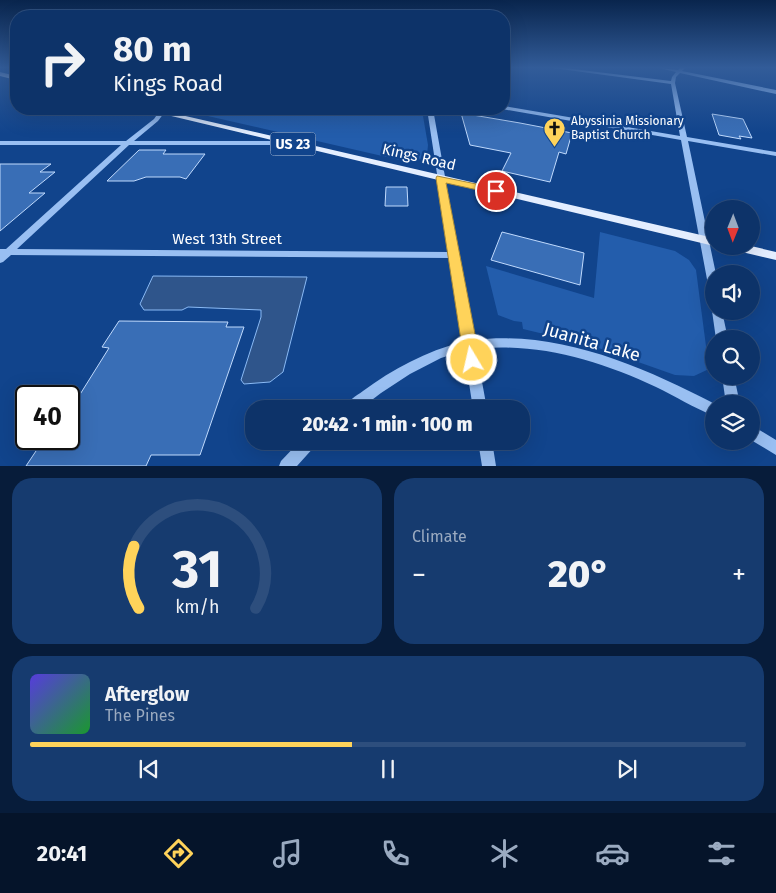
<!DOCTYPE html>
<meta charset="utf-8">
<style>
body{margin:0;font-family:"Fira Sans",sans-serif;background:#163b6f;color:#f1f3f6;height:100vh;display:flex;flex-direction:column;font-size:19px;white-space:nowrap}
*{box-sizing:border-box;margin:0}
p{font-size:16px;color:#9aaac0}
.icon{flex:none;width:28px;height:28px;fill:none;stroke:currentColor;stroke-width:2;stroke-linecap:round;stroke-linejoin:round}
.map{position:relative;height:466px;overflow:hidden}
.sheet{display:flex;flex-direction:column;gap:12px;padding:12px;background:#071c3a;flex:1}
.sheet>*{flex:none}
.guide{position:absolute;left:10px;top:10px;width:500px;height:105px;border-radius:20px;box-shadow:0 5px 20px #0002,0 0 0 1px #2d4e7d;background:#0d3369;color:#f1f3f6;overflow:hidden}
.needle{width:32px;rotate:181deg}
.fabs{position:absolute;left:705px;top:200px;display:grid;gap:10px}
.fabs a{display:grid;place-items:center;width:55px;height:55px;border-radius:50%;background:#0d3369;box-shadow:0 5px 20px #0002,0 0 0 1px #2d4e7d;font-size:25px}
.speed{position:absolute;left:15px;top:385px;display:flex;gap:10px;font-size:25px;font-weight:700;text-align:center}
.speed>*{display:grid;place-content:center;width:65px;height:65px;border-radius:50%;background:#0d3369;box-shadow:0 5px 20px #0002,0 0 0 1px #2d4e7d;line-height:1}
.speed .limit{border:2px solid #111;border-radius:8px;background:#fff;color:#111}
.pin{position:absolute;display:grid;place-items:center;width:42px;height:42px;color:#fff;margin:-21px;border:2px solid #fff;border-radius:50%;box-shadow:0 1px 5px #0007}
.me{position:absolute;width:55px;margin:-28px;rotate:351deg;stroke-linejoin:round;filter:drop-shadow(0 0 4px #0008)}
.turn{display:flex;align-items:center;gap:18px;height:105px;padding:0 20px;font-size:22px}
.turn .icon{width:65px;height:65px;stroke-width:2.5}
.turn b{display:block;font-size:35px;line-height:42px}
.big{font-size:38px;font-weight:800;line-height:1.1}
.sheet .card{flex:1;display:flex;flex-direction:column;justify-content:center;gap:8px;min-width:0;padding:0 18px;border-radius:20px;background:#163b6f}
.sheet .dial{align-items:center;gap:0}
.dial svg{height:130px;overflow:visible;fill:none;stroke:#2d4e7d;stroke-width:7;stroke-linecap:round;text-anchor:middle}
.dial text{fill:#f1f3f6;stroke:none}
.song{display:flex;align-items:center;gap:15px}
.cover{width:60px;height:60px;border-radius:8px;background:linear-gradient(135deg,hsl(250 70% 55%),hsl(130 70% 35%))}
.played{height:5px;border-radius:2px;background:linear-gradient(90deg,#ffd35a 45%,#2d4e7d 45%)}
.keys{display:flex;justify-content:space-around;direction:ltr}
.heat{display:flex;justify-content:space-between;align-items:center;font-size:28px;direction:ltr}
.sheet .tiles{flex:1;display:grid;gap:12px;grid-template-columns:1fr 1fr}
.card:last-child{grid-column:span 2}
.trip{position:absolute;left:245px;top:400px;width:285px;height:50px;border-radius:20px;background:#0d3369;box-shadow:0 5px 20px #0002,0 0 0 1px #2d4e7d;font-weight:800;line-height:50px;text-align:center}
.tabs{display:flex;height:80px;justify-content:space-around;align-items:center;background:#05142a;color:#9aaac0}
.tabs .icon{width:35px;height:35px}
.tabs .selected{color:#ffd35a}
.tabs b{font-size:22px;color:#f1f3f6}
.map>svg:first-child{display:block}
</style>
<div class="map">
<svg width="776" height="466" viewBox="0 0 776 466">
<rect width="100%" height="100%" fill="#11448c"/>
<path fill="#235dac" d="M199,114L423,116L428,145L427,155L422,159L404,161Z
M600,232L675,251L689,260L696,270L709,369L694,376L675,375L590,345L523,329L522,322L514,321L498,315L486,266L594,298Z"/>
<path fill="#2f558b" stroke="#8abaf5" d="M153,276L307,277L283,372L270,382L244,384L241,380L261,317V310L188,307L182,310H144L140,304Z"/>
<path fill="#396eb6" stroke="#c0dafd" d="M461,113L520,123L572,133L566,154L559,152L550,182L502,171L511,153L470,145Z
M712,114L743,119L752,138L739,136L741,139L719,135Z
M139,150H166L163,154H205L186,179L180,177H146L134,181H107Z
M0,164H51L40,172H55L29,193H45L0,231Z
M386,187H407L408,206H385Z
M502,232L584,253L580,285L491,260Z
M119,321L228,322L226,327H244L200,455H151L146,466H26L44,439H69V412L109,348L102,347Z"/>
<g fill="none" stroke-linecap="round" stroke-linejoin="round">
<path fill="#99bff2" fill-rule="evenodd" d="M553,68H565L671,81L672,77L676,72L659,68L678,70L680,68H685L682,71L776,90V94L680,73L676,77L675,83L687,137L776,152V156L688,141L716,274H714V294L710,293L709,290L681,140L502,109H504V106L680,136L671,84Z
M161,109H167L158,121L134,141H292L295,143L292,145H129L17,249L449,252L427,109H433L474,340C559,330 641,366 715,404H714V416C694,408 675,396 656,387C600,361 538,342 476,349L487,409H473L464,351L441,358L410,374L381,393L360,409H343C347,401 356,396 363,391C393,369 426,351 463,342L450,258L11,255L3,262L0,263V249H6L121,145H0V141H126L154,119Z
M714,308V311H722L728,339H716L712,311Z
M722,376H734L740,404H726Z
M751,425L776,440V455L751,440Z
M300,441H317L315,446L297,466H279L281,461Z
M478,441H492L496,466H482Z"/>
<path fill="#e4eeff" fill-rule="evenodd" d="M0,72L16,76V80L0,76Z
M142,109H155L714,238V246Z
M728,246H751L776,252V260L729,249Z"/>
</g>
<linearGradient id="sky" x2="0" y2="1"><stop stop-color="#09254d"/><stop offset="0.51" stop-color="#325c99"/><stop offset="1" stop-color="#325c99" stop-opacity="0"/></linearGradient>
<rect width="776" height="133" fill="url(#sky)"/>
<path fill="#ffd35a" stroke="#a6893a" d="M437,176L496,188L501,191L496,194L446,183L480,360L477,365L472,367L466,365L464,360L436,178Z"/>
<defs>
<symbol id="church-pin" viewBox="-11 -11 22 30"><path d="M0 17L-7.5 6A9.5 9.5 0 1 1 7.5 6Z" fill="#ffd35a" stroke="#11448c"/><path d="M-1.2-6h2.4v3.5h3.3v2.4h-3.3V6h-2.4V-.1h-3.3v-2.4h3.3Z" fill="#111"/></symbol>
</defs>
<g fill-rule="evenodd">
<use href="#church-pin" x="542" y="116" width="25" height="34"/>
</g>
<g text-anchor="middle" stroke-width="5" stroke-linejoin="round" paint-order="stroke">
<g font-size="12" fill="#fff" stroke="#11448c" text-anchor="start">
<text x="571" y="125">Abyssinia Missionary<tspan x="571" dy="14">Baptist Church</tspan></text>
</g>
<rect fill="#11448c" stroke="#b8c7dc" stroke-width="1" x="270.5" y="132.5" width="45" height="23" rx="4"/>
<g font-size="14" font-weight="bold" fill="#fff">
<text x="293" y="149">US 23</text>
</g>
<g font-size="15" fill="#fff" stroke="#11448c">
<text transform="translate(419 157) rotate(13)" y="5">Kings Road</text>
<text x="227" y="244">West 13th Street</text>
</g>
<g font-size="18" fill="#fff" stroke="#11448c">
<text transform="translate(592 342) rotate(16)" y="6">Juanita Lake</text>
</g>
</g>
</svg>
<div class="fabs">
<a><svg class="needle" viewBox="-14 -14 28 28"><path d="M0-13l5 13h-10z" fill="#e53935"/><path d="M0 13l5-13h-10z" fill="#9aaac0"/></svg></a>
<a><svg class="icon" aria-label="sound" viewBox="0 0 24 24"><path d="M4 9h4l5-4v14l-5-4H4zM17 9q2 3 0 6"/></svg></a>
<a><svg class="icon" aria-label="search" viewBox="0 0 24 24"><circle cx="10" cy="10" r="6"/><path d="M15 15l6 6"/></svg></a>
<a><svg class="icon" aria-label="layers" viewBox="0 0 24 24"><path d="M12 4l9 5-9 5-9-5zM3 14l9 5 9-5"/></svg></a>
</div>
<div class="speed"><div class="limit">40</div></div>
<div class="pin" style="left:496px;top:191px;background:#d93025"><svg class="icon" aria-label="arrive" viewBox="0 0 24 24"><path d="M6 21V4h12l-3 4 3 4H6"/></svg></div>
<svg class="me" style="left:472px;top:360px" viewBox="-20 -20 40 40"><circle r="17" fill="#ffd35a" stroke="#fff" stroke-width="3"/><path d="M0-11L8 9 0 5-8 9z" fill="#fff"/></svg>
<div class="trip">20:42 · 1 min · 100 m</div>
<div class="guide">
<div class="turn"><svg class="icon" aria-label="right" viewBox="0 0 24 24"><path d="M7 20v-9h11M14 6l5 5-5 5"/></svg><div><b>80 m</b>Kings Road</div></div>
</div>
</div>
<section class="sheet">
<div class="tiles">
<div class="card dial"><svg viewBox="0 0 100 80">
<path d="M14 69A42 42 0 1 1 86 69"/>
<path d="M14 69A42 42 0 0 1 11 31" stroke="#ffd35a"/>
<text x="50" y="56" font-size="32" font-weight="700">31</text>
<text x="50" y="72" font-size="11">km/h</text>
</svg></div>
<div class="card"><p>Climate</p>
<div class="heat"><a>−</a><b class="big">20°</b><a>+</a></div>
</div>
<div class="card">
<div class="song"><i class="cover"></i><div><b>Afterglow</b><p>The Pines</p></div></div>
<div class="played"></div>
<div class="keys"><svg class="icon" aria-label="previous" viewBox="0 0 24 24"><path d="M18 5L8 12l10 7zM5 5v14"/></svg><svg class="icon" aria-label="pause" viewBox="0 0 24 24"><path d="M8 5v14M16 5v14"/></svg><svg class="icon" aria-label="next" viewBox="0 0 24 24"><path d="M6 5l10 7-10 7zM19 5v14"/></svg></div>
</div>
</div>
</section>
<nav class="tabs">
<b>20:41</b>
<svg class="icon selected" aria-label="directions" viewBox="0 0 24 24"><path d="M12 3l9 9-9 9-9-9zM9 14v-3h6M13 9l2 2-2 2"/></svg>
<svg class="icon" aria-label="music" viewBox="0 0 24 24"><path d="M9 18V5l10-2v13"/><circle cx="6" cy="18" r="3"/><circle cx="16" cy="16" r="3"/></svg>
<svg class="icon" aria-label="phone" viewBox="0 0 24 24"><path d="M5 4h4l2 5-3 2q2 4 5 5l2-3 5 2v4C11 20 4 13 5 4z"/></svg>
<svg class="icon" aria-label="climate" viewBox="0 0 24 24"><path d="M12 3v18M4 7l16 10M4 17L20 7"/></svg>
<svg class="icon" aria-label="car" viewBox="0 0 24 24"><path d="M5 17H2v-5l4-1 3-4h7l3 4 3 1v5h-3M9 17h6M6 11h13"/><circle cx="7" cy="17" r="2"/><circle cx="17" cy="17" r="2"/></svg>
<svg class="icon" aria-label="filters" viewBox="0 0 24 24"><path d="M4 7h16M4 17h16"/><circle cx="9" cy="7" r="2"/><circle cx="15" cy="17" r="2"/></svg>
</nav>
